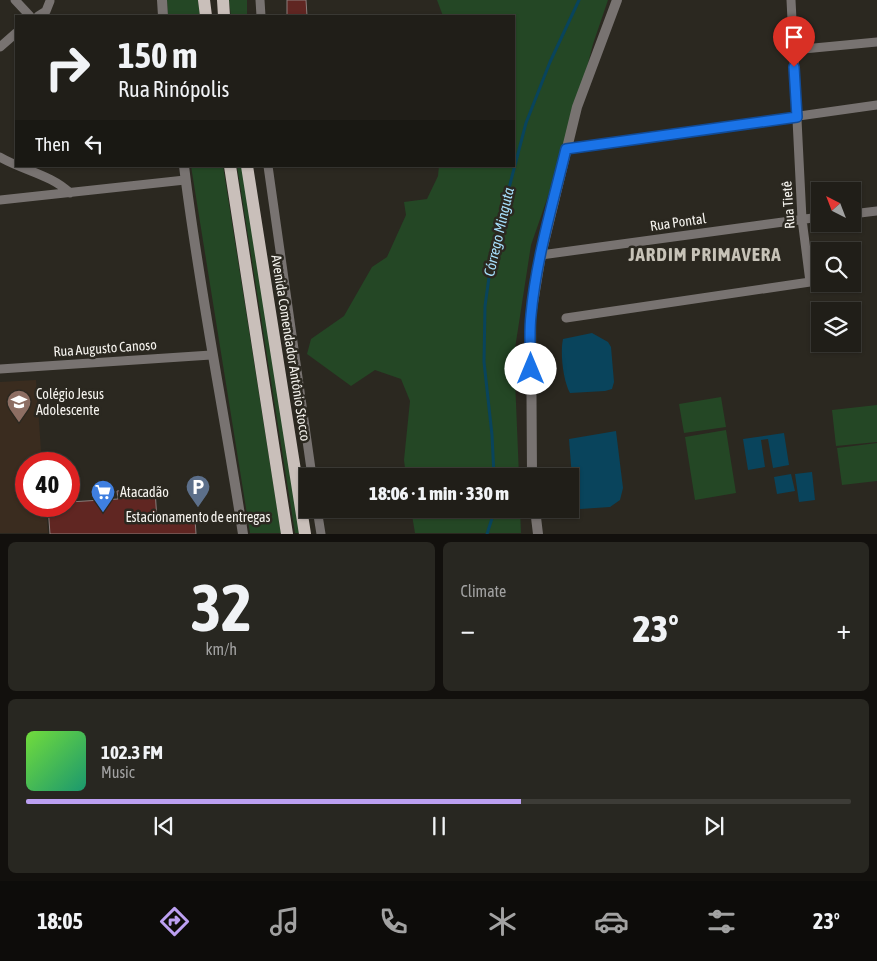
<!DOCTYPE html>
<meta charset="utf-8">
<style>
body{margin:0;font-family:"Asap Condensed",sans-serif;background:#282721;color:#f1f3f6;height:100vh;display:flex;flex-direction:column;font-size:19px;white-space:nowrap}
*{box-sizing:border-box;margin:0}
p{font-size:16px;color:#a2a2a2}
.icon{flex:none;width:28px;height:28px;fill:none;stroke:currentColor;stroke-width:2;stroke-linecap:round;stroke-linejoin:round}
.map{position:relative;height:534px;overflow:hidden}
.sheet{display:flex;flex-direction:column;gap:8px;padding:8px;background:#12100d;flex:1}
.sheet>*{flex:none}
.top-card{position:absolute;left:15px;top:15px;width:500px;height:152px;border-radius:0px;box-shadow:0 1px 4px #0004,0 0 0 1px #3d3c37;background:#201e18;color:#f1f3f6;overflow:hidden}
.needle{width:32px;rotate:318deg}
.tools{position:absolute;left:811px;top:182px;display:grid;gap:10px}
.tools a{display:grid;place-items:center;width:50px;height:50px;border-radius:0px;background:#201e18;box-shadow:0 1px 4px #0004,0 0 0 1px #3d3c37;font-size:25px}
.speed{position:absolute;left:15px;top:452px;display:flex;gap:10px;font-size:25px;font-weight:700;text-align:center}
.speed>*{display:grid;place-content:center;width:65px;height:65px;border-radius:50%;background:#201e18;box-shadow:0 1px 4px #0004,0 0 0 1px #3d3c37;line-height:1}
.speed .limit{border:8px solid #d22;background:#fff;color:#111}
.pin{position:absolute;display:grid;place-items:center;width:42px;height:42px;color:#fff;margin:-51px -21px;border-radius:50% 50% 50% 0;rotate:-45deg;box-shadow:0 0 5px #0007}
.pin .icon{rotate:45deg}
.me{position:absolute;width:55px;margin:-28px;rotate:0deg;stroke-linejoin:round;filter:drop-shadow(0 0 4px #0008)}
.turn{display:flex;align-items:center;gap:18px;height:105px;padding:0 20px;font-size:22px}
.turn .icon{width:65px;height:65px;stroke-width:2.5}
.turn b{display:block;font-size:35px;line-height:42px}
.then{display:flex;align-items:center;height:48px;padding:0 20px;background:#0003;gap:10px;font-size:19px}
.big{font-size:38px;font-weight:800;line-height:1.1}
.sheet .tile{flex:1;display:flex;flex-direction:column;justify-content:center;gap:8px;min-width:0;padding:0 18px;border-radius:8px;background:#282721}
.sheet .dial{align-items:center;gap:0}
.dial b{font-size:65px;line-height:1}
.song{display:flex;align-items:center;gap:15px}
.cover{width:60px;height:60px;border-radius:8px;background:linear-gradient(135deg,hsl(100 70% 55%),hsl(160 70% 35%))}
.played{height:5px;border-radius:2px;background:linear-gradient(90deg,#bca0f2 60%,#3d3c37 60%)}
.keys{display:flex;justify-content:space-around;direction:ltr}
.heat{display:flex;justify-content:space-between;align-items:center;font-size:28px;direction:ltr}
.sheet .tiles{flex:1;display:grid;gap:8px;grid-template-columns:1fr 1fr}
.tile:last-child{grid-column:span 2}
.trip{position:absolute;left:299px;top:468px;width:280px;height:50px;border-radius:0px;background:#201e18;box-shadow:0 1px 4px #0004,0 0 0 1px #3d3c37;font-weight:800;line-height:50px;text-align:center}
.dock{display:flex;height:80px;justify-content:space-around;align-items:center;background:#0d0c0a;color:#a2a2a2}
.dock .icon{width:35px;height:35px}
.dock .selected{color:#bca0f2}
.dock b{font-size:22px;color:#f1f3f6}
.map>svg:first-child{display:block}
</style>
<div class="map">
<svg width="877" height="534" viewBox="0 0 877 534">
<rect width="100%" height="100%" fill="#2b2820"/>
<path fill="#3a2c1f" d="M36,380L42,464H26V506H46L48,533H0V382Z"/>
<path fill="#244725" d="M167,0H198L200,16H168Z
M229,0H247V16H231Z
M437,0H608L593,44L570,133L531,245L514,355L519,476H406L404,460L410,401L401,379L375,370L351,386L307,354L311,339L344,316L372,267L387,257L406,215L404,202L427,199L438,176L439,166H514V16H443Z
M191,166H223L281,533H250Z
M237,166H242L301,533H295Z
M721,397L726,427L684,433L679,404Z
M877,405V442L836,446L832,410Z
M726,430L736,493L695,500L685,437Z
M877,443V481L842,485L837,448Z
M411,509H520L521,533H415Z"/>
<path fill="#09445c" d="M592,333L608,342L611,347L614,382L612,389L605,391L570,393C563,380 560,353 563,339Z
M616,431L623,488L620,500L610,507L580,509L574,504L569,439Z
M784,433L789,465L773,468L768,439L761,440L765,467L748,470L743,439Z
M812,472L815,500L799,502L795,474Z
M791,474L795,491L777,494L774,477Z"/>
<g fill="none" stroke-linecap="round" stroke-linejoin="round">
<path stroke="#09445c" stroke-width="3" d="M494,476L492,435L484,362L485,306L493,249L526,123L550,62L579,0
M487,534L495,509"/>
</g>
<path fill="#602622" stroke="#897d7b" d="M287,0H306L307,16H287Z
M155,489L157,521L195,519L196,534H50L48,506H69V502L118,499L117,491Z"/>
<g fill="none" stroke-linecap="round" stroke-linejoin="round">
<path stroke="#787371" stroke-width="9" d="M15,0L30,16
M260,0L261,16
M38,16L46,11L50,1
M0,47L16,33
M793,50L877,42
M567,149L877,105
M0,157C22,170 52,175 70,193
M268,166L312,476
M0,200L185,180
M852,214L877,211
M541,255L820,217
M566,318L810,282L802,219L791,0
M0,369L211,355
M317,509L321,534"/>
<path stroke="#787371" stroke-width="10" d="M162,0L163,16
M184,166C199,289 224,411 243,534
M532,476L531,315L541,255L577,107L617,0
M535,509L538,534"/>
<path stroke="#c9bfba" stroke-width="12" d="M204,0L206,16
M223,0L224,16
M230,166L287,534
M247,166L305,534"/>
</g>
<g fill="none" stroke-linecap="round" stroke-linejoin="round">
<defs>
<path id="route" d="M531,369C530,351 529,333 531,315C536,259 553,203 566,149L797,117L794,67"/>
</defs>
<use href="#route" stroke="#114b97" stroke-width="12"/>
<use href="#route" stroke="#1a73e8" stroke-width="9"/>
</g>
<defs>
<symbol id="school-pin" viewBox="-11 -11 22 30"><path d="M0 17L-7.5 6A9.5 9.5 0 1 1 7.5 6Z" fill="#8d6e63" stroke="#2b2820"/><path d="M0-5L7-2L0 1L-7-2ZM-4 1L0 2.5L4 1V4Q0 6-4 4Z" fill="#fff"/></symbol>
<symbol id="parking-pin" viewBox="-11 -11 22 30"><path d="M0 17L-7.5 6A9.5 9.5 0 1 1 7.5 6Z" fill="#5c6f8a" stroke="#2b2820"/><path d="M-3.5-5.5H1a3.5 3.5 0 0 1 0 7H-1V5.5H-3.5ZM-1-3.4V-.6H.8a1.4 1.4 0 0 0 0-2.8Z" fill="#fff"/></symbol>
<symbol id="supermarket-pin" viewBox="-11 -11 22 30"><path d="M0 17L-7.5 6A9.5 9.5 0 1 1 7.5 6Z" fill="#3f7fe0" stroke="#2b2820"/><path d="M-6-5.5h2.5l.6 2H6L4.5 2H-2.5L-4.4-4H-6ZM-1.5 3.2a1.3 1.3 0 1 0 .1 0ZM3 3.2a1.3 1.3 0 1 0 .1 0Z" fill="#fff"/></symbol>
</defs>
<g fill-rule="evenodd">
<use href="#school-pin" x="5" y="388" width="28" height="38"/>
<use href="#parking-pin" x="184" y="473" width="28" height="38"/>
<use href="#supermarket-pin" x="89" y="478" width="28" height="38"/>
</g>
<g text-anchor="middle" stroke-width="5" stroke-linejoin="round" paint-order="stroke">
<g font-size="14" fill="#f5f3ee" stroke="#2b2820">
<text transform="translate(788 205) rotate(-94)" y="5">Rua Tietê</text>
<text transform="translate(678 222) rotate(-8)" y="5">Rua Pontal</text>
<text transform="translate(105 348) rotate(-4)" y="5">Rua Augusto Canoso</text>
<text transform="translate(291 348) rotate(81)" y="5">Avenida Comendador Antônio Stocco</text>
</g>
<g font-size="14" fill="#f5f3ee" stroke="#2b2820" text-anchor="start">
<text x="36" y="399">Colégio Jesus<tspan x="36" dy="16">Adolescente</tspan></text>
<text x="120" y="497">Atacadão</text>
<text x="198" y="522" text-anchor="middle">Estacionamento de entregas</text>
</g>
<g font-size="15" font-style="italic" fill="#a7dffc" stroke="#2b2820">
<text transform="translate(499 232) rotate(-77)" y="5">Córrego Minguta</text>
</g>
<g font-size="19" font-weight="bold" letter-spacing="1" fill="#c7c3b8" stroke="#2b2820">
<text x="705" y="261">JARDIM PRIMAVERA</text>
</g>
</g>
</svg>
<div class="tools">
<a><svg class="needle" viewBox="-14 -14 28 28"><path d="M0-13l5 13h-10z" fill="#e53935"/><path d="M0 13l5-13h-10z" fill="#a2a2a2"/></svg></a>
<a><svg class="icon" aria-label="search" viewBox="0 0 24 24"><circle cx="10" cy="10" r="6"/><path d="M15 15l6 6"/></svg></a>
<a><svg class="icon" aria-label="layers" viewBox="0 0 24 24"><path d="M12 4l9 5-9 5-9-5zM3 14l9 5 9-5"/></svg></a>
</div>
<div class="speed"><div class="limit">40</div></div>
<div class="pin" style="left:794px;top:67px;background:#d93025"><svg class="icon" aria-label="arrive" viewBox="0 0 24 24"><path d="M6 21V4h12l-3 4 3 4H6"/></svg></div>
<svg class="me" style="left:531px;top:369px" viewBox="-20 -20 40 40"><circle r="19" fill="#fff"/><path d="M0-13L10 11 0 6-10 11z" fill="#1a73e8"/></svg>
<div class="trip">18:06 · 1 min · 330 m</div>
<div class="top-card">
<div class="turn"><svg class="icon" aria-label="right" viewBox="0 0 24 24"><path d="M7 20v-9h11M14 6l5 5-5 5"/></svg><div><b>150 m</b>Rua Rinópolis</div></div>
<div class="then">Then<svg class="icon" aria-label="left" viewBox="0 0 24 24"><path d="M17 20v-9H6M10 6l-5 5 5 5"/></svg></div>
</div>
</div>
<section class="sheet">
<div class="tiles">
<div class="tile dial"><b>32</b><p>km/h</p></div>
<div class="tile"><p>Climate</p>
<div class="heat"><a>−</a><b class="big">23°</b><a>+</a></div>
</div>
<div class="tile">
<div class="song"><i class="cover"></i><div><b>102.3 FM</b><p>Music</p></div></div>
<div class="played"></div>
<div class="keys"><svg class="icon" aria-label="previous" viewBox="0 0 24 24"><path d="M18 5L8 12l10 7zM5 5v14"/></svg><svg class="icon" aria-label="pause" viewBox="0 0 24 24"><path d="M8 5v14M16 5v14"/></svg><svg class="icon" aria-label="next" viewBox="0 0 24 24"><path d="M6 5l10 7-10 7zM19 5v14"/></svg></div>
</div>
</div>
</section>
<nav class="dock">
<b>18:05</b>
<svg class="icon selected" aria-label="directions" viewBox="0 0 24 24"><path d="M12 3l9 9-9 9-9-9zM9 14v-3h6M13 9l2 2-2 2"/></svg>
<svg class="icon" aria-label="music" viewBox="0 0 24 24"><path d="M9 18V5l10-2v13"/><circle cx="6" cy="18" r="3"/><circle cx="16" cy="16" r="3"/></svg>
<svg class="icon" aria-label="phone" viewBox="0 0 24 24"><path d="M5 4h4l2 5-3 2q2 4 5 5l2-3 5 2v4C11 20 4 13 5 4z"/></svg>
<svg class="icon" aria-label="climate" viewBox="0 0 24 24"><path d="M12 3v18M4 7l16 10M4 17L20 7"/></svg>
<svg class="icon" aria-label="car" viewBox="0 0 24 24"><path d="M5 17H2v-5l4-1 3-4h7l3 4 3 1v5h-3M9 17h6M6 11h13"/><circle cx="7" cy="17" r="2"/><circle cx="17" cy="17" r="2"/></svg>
<svg class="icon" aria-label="filters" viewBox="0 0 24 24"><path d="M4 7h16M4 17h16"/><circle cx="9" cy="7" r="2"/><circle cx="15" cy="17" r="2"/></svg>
<b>23°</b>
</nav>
